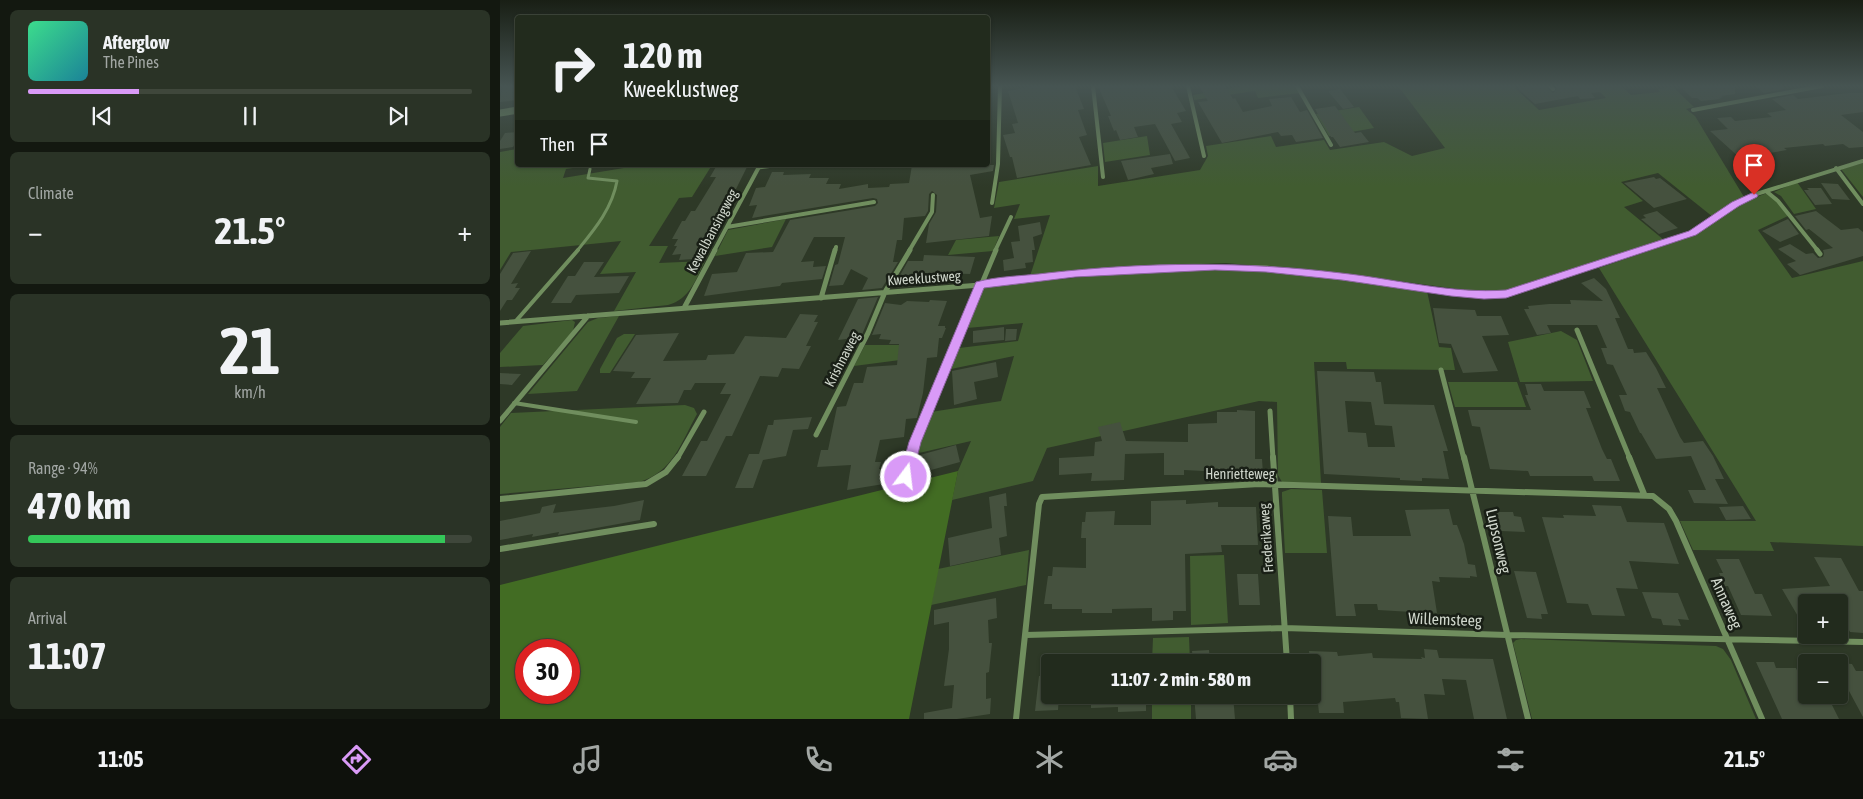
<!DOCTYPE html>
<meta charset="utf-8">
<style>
body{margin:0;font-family:"Asap Condensed",sans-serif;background:#2a3326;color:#f1f3f6;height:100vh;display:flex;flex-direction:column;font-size:19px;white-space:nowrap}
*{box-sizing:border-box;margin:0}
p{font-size:16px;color:#a2a7a4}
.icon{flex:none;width:28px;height:28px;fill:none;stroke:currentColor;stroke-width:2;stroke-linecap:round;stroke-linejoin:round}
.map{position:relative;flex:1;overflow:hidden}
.drawer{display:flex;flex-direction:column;gap:10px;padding:10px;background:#131810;width:500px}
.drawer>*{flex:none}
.top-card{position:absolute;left:15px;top:15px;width:475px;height:152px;border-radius:5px;box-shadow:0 1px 4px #0004,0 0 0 1px #3f473b;background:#222b1d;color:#f1f3f6;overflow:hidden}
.buttons{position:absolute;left:1298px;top:594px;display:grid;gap:10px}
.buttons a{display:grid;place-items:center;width:50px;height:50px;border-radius:5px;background:#222b1d;box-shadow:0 1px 4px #0004,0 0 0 1px #3f473b;font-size:25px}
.speed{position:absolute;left:15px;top:639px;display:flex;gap:10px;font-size:25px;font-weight:700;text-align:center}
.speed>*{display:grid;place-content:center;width:65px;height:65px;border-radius:50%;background:#222b1d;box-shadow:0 1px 4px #0004,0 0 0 1px #3f473b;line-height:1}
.speed .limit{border:8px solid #d22;background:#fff;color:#111}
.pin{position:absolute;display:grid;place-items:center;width:42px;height:42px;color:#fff;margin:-51px -21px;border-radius:50% 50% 50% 0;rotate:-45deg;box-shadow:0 0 5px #0007}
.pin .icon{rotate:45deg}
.me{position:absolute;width:55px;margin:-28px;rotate:15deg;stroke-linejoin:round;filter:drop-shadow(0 0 4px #0008)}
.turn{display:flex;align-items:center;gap:18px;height:105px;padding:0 25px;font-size:22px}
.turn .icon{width:65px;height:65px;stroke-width:2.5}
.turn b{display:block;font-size:35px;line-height:42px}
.then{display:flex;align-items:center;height:48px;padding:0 25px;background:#0003;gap:10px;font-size:19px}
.big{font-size:38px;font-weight:700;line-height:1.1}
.drawer .widget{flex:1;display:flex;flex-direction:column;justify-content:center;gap:8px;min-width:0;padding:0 18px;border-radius:8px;background:#2a3326}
.drawer .dial{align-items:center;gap:0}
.dial b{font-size:65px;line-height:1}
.song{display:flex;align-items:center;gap:15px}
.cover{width:60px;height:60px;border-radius:8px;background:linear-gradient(135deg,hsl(150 70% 55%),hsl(190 70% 35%))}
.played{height:5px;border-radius:2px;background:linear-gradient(90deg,#d99af7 25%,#3f473b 25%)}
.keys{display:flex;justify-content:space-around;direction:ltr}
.heat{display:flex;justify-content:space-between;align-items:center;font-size:28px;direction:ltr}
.charge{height:8px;border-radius:4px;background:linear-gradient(90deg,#34c759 94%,#3f473b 0)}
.trip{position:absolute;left:541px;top:654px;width:280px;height:50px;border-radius:5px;background:#222b1d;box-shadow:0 1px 4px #0004,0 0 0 1px #3f473b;font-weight:700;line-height:50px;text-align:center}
.tabs{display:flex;height:80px;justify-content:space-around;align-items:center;background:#0e110c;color:#a2a7a4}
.tabs .icon{width:35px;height:35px}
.tabs .on{color:#d99af7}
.tabs b{font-size:22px;color:#f1f3f6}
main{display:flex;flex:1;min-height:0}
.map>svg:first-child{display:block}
</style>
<main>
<section class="drawer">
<div class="widget">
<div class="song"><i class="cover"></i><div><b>Afterglow</b><p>The Pines</p></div></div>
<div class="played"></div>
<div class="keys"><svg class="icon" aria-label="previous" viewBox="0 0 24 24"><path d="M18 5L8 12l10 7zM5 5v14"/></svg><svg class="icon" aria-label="pause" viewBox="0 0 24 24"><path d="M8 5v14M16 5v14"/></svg><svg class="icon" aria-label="next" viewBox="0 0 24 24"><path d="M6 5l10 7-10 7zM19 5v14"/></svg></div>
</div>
<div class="widget"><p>Climate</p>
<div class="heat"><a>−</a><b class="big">21.5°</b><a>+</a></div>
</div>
<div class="widget dial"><b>21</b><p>km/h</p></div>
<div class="widget"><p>Range · 94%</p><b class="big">470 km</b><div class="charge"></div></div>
<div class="widget"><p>Arrival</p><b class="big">11:07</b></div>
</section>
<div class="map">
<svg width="1363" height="719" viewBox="0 0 1363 719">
<rect width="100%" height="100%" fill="#2e3927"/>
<path fill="#415c30" d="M743,86H795L800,93L758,98L755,91L694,100L693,95Z
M898,86H1013L1039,110L1106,98L1094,86H1121L1131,95L1160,92L1158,89L1173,87L1194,107L1186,109L1195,116L1244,197L1213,217L1158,173L1121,182L1143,201L1124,207L1164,240L1026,286L997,292L966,290L831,272L726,263L604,268L530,276L550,215L514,219L520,204L494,208L499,182L598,166V186L700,170L708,156L706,146L771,136L776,147L824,140L830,150L884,142L912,156L945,148Z
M859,107L874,128L829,136L816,114Z
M647,136L650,155L605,162L603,143Z
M17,149L18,165H75L73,168L66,169L63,178L130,167L131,165H212L192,197L179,198L149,246H168L159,263L205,261C196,279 190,299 168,305L114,311L136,272L100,274L121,241L11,252L0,270V152Z
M1363,163V197L1341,169Z
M1297,182L1316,209L1294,214L1281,196L1274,192Z
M1267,193L1277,197L1290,215L1258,230L1292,278L1363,261V546L1270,542L1274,551L1193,550L1180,521H1256L1099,268L1193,236L1249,200Z
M286,219L272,247L215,256L228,230Z
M499,236L493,251L448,255L456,240Z
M722,269L778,272L927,291L939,347L951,348L955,370L847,369L846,362H814L821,483L782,482L778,475L777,402L759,401L547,448L533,481L452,500L458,471L471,441L419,453L416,449L431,412L501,401L514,356L451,369L459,348L518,341L523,323L467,328L466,324L484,287L623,273Z
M119,316L77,391L28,394L88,322L98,318Z
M72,320L75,322L73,331L43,365L0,367V353L23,326Z
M1061,331L1077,340L1093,381L1020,382L1008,342Z
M124,334H135L110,373H100V369L117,338Z
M365,345H407L400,360L354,366Z
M948,382H1017L1026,407H955Z
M185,405L194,408L197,414C181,443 173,472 139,482L0,494V427L11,413Z
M791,489L822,490L827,553H785L782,496V492Z
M529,550L526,585L431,605L438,569Z
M724,555L728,623L691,625L690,556Z
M689,637L690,662H652L653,638Z
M1021,639L1216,646L1223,649L1231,660L1256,719H1032L1013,643L1016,640Z
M652,695H691V719H652Z"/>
<path fill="#426c23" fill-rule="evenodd" d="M458,471L409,719H0V585ZM26,650H69V692H26Z"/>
<path fill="#45513e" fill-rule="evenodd" d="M2,86H18V100L0,102Z
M534,86H575L584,109L578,110L587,135L579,137L591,165L517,178L512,157H510L503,135L515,133L512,124L518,123L508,91Z
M598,86H671L686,111L677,113L682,122L671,124L690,158L675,161L655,124L634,127L638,137L620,140L616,130L614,131L608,116H611Z
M699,86H725L733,99L735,98L743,112L772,106L769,99L791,97L800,112L807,110L823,138L796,142L792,135L781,136L778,132L722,143L698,102L708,101Z
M1031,86H1046L1053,93L1056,90V86H1099L1100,92L1091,93L1095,98L1080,99L1078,96L1035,104L1017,88Z
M1180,86H1235V94L1221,96L1223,97L1219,98L1221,99L1201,101L1197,98H1192Z
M1255,86H1282L1285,89L1264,93Z
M840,89L854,107L843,109L828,91Z
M1348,93H1363V112L1341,115L1363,132V147L1349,148L1343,144L1325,146L1323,144L1284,148L1287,150L1240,158L1210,131L1228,129L1217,118L1231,117L1235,121L1272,117L1267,113L1286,110L1272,99L1293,95L1298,99Z
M835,106L855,133L861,132L869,142L840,147L833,137H831L815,109Z
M18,132V140L13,147L0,149V141L5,133Z
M670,154L673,164L651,168L654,174L628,180L621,161Z
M217,165H248L216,229H210L193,259L179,260L181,254L172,255L177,246H174L178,239H172L182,221H185L191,211H195L216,177H210Z
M412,165H494L493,171L470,175L480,218L492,216L489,236L426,243L429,224L436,212L437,195L432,191L429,194L428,211L425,216L404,218L402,240H397L393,262H398L382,288L362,290L368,278L351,269L343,285L329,286L335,265L338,264L345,237H314L301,262L314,261L313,267L326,266L322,279L282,283L280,286L204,296L212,274L237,272L246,253L273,252L290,220L375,206L378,203L377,199L373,198L252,218L257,205L249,206L256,188L265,187L272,172H284L283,175L311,174L309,178H329L326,184H341L339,189L368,184V188L389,187L390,184L409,183Z
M1154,177L1156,179L1160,178L1187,199L1154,208L1124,183Z
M1321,183L1338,184L1350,200L1332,199Z
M1307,188H1321L1332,204L1315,205L1304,190H1309Z
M1157,211L1178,228L1159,234L1141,219L1146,218L1143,215Z
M1316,211L1341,230L1358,228L1363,232V256L1300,275L1287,264L1296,261L1278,249L1290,244L1306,254L1313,253L1318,258L1323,257L1324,254L1323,250L1333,248L1309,229L1306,230L1295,216Z
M1288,219L1299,234L1280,242L1262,231Z
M540,222L542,234L533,237L535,250H532L533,262L525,263L526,268L504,271L503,260L514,258L511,242L520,241L518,226Z
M31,251L11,284L18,283L15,288H20L12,300H7L0,311V274L13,253Z
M424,255L475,257L470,274L439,273L424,275V278L398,279L408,261H423Z
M84,262H104L94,277L129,276L119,293L76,295L71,303H51L68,276H75Z
M1094,278L1106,289L1120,318H1115L1128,349H1133L1134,353L1146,352L1156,368L1166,388H1157L1180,437L1184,443L1203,441L1213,456L1224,479H1215L1228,504L1194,503L1188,490H1206L1191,456L1156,459L1141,433H1140L1130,412L1125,411L1119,395H1127L1113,365L1107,364L1101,348H1107L1097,325H1047L1051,333L1037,335L1024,309H1029L1028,306L1049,304H1071L1070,300L1103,301L1081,283Z
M378,297L361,337L338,340L358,299Z
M430,300L447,301L438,326H445V328H446L442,338H439L437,357L427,358L423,393L417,418L406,419L404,437L380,440L375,462H381L379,469H381V471L397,469L396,482L347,490L351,465L317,467L321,450H328L337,407L346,406L354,383H363L367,367L397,365L399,344H389L391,340L379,339L381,334L372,335L385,303L401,305L407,301L429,302Z
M933,308L975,310L977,316H1001L1009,335L982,336L998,371L963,373L951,344L939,343Z
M300,314L318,315L314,322H318L306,346H311L299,369L282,368L278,377L260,376L232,436H226L206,476H182L201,441H207L231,394H220L226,383H195L191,390H184L178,403L136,404L151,378H131L135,372L113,371L136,335L179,333L163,361L206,360L208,355L234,354L245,336L286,338Z
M504,327V340L473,343V331Z
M506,329H517L516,340L505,341Z
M496,362L498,377L474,382L477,399L454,405L452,371Z
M817,371L874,372L876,382H881L884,404L934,405L948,451H943L949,479L922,478V481L900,480V478L824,474ZM845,401L871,402L875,425L892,426L895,447H868L866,433L848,432Z
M0,373L21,374L12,385L0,384Z
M1025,384H1041L1044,391H1084L1091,408H1086L1102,449L1107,459H1111L1120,481H1094L1092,476H1030L1028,471L990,469L980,427L972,426L968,410H1031L1025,395H1028Z
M737,410L755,411V459H762L763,474L684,470V475H664V453L625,454L624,480L591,481L592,473L559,475V458L594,456L595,442L602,441L598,427L620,422L626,441L688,442V424L717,423V412H737Z
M312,417L308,429L293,430L286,456L263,460L253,488H235L249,454H259L268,425H273L274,420Z
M456,445L460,462L431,470L430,468L422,470L420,455Z
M506,493L507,506H504L507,536L499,538L501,555L450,566L448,538L492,528L489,497Z
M144,500L140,520L58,535L59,532L32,537L33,534L0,540V521L40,513L42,507L56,504L53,513L114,506Z
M686,500V504L718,502V507H756L758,545H721L722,552L685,554L686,611H673V620L652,621V608L612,609V613H582V609H552V604H544L548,576H552L553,567L586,568V538H581L582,522H585L586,512L615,511L614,525H651V501Z
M1092,505L1121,506L1127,522L1164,523L1179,564L1129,561L1138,589L1116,588L1125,616L1092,615L1088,604L1067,603L1042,517L1064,518L1063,515L1096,516Z
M1243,506L1251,519L1226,520L1219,507Z
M949,509L953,525H957L964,544L968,564L975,565L977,577L970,576V578L939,577L940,582L932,581L937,613L925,612L926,618L913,617L912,612L878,610L877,604H854L856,616H836L828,516L851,517L853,536H911L905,510Z
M996,512H1013L1014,516L1021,517L1025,532L1001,531Z
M1314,557L1341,558L1359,591H1363V633L1350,632L1342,618H1339V602H1306V630L1282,589L1330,586Z
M1216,559H1239L1255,594H1262L1272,616L1241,615L1228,586H1225L1219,573H1223Z
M1014,571L1036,572L1048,614H1041L1042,619L1027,618Z
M737,574H758L760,605H739Z
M1142,592L1178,593L1189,620L1178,619L1181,626L1163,625L1161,619L1152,618Z
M496,598L497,618L488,620L489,643H492L489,672L486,673V699L491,698L490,714L457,719H424V713L452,708L454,685L444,686L449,649V622L434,625V610Z
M924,649L937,650L939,658L993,659L1007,719H974L966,680L942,679L945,695L924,694L928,719L901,718L899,702H896L895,698L843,702L844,713H819L814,667H812V662H810L809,651L837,652L838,656L872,653L873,658L922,659L921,657L925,658Z
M709,650L710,662H693L692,651Z
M1256,662H1274L1276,668H1296L1306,690V699H1329L1339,719H1282Z
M1339,663L1352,664L1356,671H1363V717L1349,691H1345L1339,679Z
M550,675V695H559L558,710L535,711L539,676Z
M591,695H646V711L618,712V707L591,708Z
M694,695H733L735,719H696Z"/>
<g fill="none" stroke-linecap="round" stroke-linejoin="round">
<path stroke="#708e5e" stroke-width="3" d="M258,168L281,165
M77,251C94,230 112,209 117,181L88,178L90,169"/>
<path stroke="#708e5e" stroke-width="4" d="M15,322L78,250
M14,403L136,422"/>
<path stroke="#708e5e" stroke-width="4" d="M593,86L603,177
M688,86L704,156
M797,86L831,145
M1050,86L1053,89
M1193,110L1322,86
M1336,168L1363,204
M1266,191L1278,201L1318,251
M492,203L498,164L500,86
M227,227L374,202
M214,251L260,165
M335,251L336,247
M409,251L432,212L433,195
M495,251L511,217
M1136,251L1193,233L1253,195L1363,161"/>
<path stroke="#708e5e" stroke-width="5" d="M1317,250L1320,254
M321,298L335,250
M184,308L215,250
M0,323L480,285L575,274L672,267L766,268L951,292L984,295L1006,294L1140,250
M1077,330L1130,459
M941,370L964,459
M770,411L773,459
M0,421L88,316
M316,435L368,333L385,292L410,250
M177,459L204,412
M410,459L415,442L496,250"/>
<path stroke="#708e5e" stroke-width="6" d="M773,457L787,662
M964,457L1028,719
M1129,457L1144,494
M405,477L411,457
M0,499L146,484L166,472L178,457
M0,549L154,524
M526,635L784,628L1007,635L1363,642
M790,695L791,719
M516,719L539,504L542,497L759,484L1153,496L1169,509L1176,521L1262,719"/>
<path stroke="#708e5e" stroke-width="7" d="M0,113L18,110"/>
</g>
<linearGradient id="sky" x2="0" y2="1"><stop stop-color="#191f15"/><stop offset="0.46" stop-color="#465452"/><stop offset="1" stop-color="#465452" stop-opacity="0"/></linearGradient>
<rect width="1363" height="187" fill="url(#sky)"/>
<path fill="#d99af7" stroke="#8d64a1" d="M1254,192L1258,195L1257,197L1239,206L1196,235L1006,298L984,299L951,296L842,280L766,272L715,270L575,277L484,288L421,442L412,477L410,481L406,482L401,481L399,477L409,442L476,282C498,276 524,276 547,273C645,262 743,261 841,273C896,279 951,294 1006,290L1189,231L1232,202Z"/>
<g text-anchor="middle" stroke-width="5" stroke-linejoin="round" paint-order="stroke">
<g font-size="14" fill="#d0d7cc" stroke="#191f16">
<text transform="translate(212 231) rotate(-62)" y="5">Kewalbansingweg</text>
<text transform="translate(424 278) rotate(-4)" y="5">Kweeklustweg</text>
<text transform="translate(342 359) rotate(-63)" y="5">Krishnaweg</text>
<text x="740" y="479">Henrietteweg</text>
<text transform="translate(766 538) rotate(-94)" y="5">Frederikaweg</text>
</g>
<g font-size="16" fill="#d0d7cc" stroke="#191f16">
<text transform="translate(999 541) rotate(77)" y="6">Lupsonweg</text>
<text transform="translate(1227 603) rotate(66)" y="6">Annaweg</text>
<text transform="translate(945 619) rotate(2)" y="6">Willemsteeg</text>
</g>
</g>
</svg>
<div class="buttons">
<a>+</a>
<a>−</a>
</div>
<div class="speed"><div class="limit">30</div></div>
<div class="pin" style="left:1254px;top:195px;background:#d93025"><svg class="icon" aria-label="arrive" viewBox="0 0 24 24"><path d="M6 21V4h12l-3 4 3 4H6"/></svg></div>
<svg class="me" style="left:406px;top:477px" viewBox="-20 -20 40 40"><circle r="17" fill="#d99af7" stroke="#fff" stroke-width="3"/><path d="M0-11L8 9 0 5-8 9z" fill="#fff"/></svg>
<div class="trip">11:07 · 2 min · 580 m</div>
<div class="top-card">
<div class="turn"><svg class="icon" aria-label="right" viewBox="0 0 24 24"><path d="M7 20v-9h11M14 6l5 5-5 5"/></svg><div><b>120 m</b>Kweeklustweg</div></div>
<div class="then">Then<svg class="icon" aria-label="arrive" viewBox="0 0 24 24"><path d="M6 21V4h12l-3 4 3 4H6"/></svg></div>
</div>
</div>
</main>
<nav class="tabs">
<b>11:05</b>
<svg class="icon on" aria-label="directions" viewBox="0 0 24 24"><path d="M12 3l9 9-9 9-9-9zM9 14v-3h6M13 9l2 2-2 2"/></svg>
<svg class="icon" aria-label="music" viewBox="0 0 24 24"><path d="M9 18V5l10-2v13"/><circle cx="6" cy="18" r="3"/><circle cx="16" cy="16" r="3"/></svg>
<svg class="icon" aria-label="phone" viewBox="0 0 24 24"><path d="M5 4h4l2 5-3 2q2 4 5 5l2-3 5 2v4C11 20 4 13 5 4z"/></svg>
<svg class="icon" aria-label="climate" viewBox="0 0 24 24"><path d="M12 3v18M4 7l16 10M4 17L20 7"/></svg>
<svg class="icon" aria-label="car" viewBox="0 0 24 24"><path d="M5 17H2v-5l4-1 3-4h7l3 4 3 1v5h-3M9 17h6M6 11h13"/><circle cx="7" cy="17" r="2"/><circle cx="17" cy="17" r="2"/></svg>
<svg class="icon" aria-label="filters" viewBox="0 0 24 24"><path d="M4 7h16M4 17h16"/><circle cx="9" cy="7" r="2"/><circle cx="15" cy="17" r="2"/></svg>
<b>21.5°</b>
</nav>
